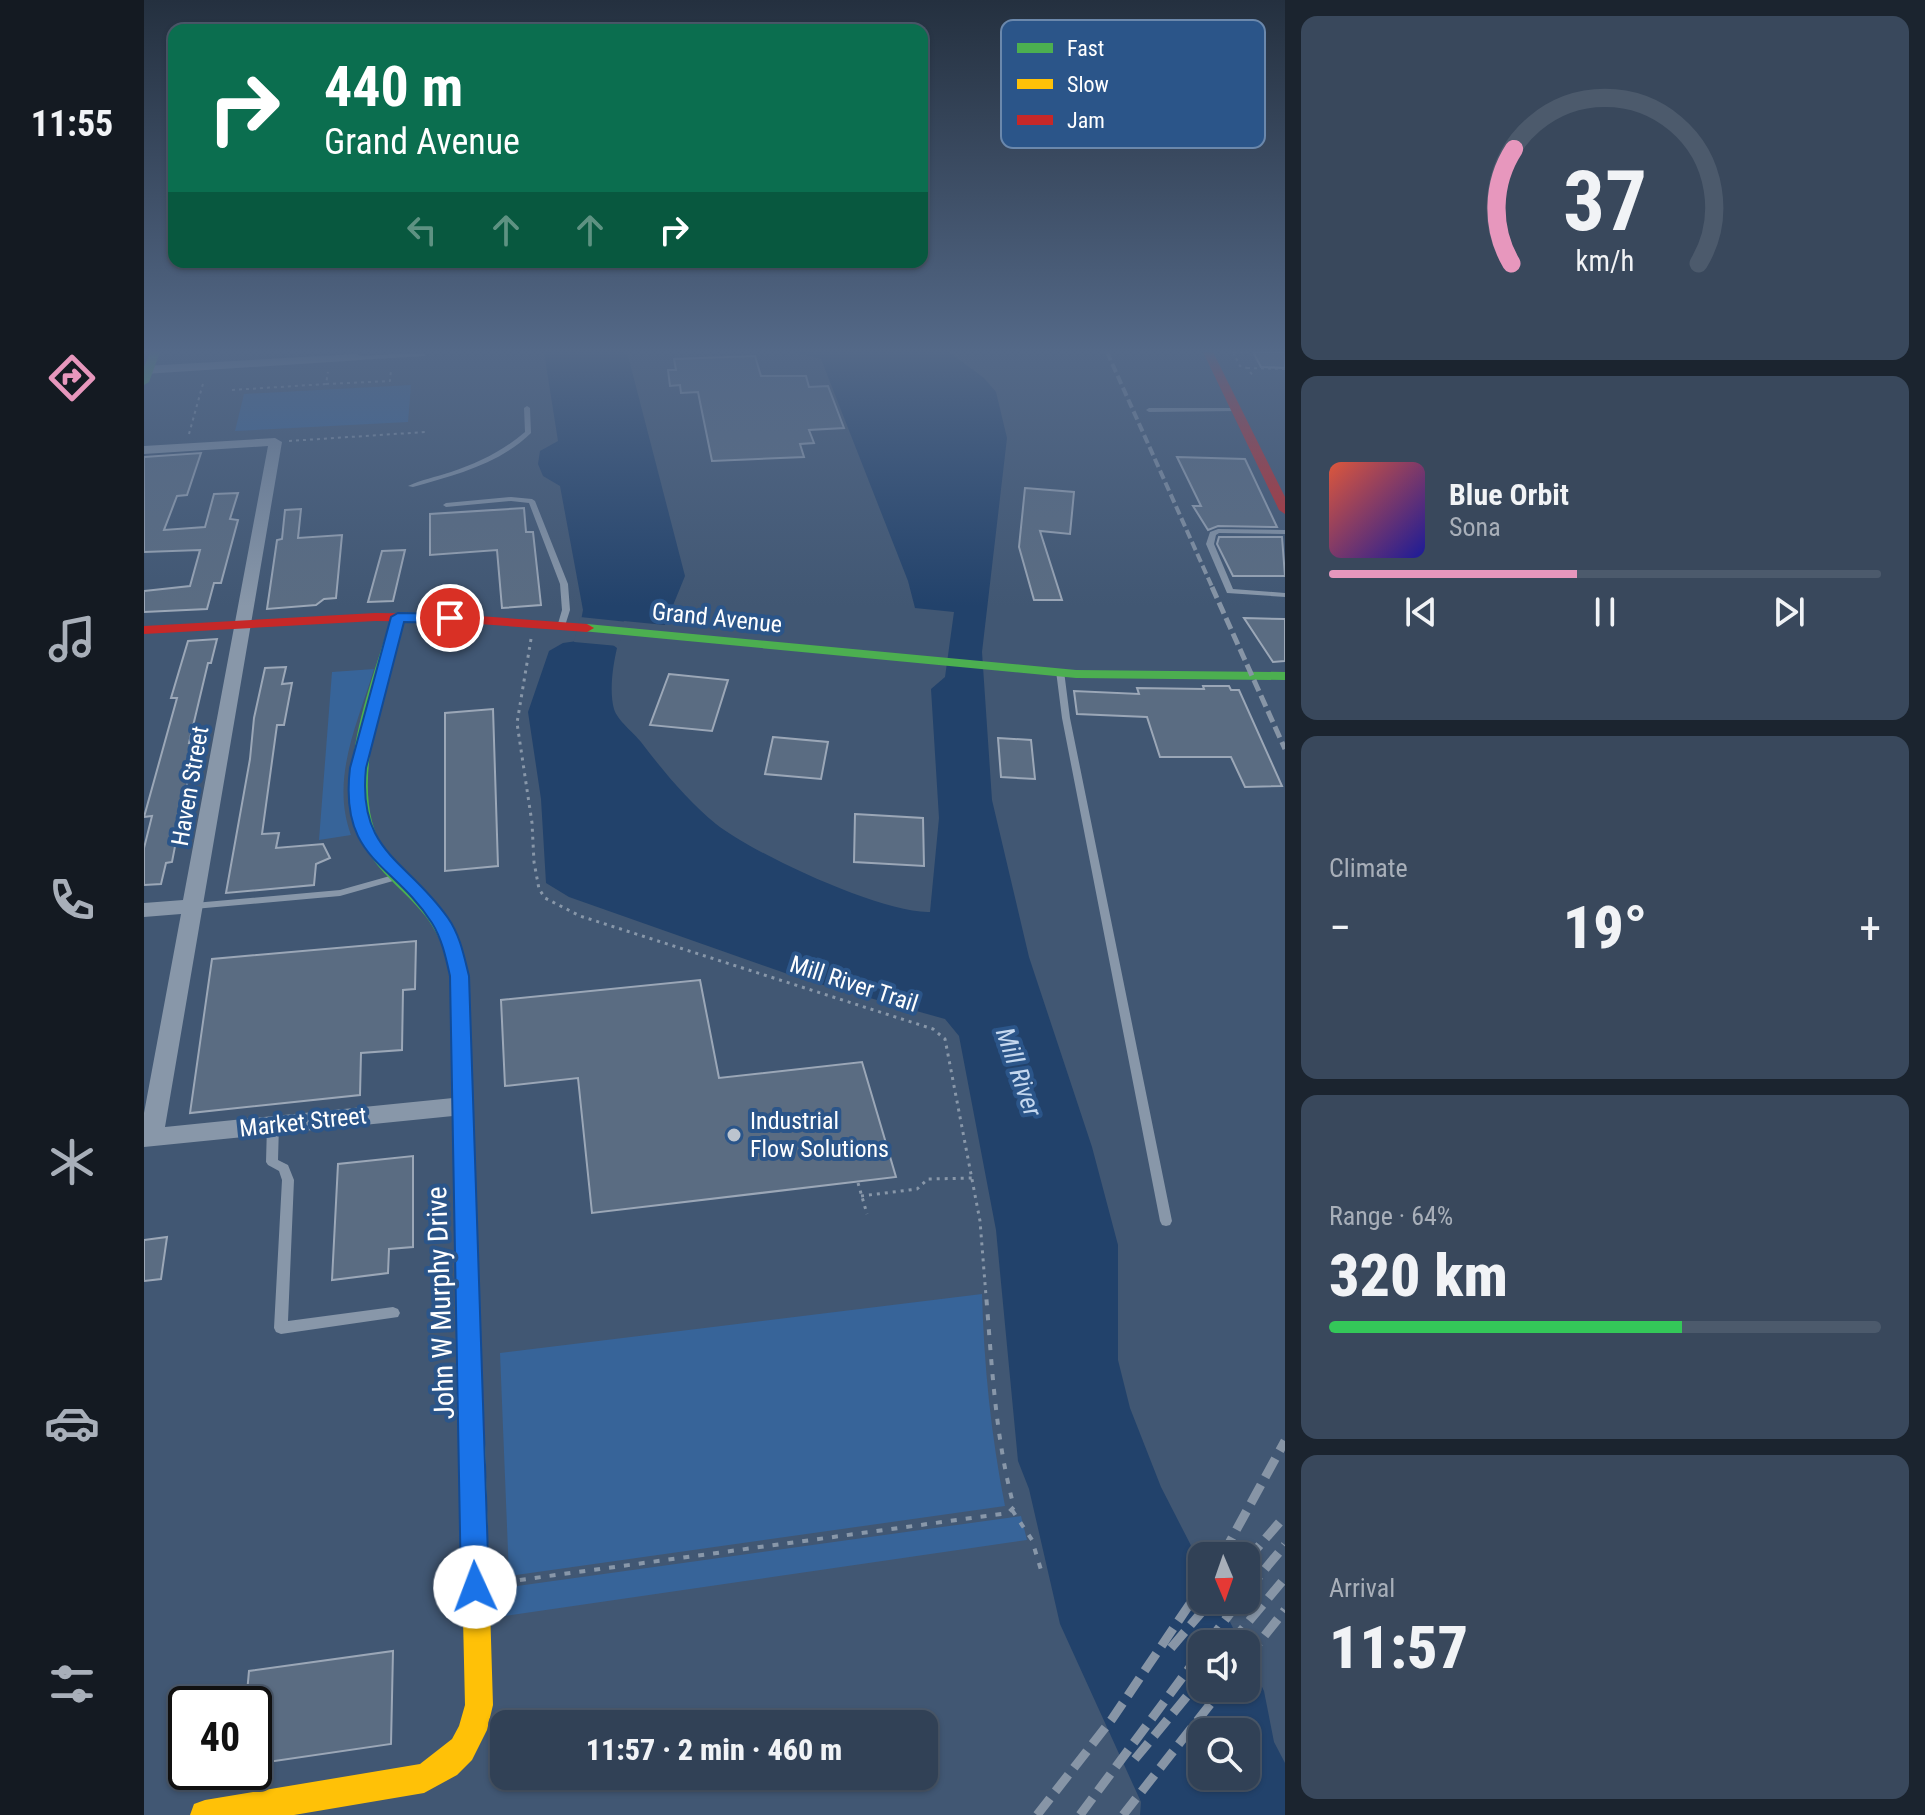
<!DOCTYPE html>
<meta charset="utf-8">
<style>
body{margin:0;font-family:"Roboto Condensed",sans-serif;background:#39485c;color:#f1f3f6;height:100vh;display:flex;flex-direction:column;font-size:30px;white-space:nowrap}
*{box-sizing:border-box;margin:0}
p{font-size:26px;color:#a8afb9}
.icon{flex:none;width:44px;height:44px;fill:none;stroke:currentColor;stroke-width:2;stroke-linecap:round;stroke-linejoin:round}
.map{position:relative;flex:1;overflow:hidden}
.details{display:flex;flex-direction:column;gap:16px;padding:16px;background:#1b242f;width:640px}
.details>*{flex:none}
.banner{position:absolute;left:24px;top:24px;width:760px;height:244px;border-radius:16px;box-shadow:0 2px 6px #0004,0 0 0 2px #4c5a6c;background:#0b6e4f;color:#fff;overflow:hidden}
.needle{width:52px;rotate:178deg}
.controls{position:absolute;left:1044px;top:1542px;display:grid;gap:16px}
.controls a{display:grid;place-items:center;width:72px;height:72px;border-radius:16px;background:#314156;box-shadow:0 2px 6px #0004,0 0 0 2px #4c5a6c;font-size:40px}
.speed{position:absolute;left:24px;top:1686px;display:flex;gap:16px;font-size:40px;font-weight:700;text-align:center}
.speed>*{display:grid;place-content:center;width:104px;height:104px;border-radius:50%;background:#314156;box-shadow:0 2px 6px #0004,0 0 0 2px #4c5a6c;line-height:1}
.speed .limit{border:4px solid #111;border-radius:12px;background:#fff;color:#111}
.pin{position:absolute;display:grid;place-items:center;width:68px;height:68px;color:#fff;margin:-34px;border:4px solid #fff;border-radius:50%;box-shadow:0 2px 8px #0007}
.me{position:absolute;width:88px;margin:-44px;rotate:358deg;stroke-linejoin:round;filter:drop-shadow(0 0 6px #0008)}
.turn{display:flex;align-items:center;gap:28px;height:168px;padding:0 24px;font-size:36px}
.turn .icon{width:104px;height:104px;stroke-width:2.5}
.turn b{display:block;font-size:56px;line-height:68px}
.lanes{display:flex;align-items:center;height:76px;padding:0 24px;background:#0003;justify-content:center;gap:40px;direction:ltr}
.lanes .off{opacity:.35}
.big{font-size:60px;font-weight:800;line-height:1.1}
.details .card{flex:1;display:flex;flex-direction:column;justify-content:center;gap:12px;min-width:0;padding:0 28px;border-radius:16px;background:#39485c}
.details .dial{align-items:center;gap:0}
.dial svg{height:208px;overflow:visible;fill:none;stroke:#4c5a6c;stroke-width:7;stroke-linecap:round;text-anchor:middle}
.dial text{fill:#f1f3f6;stroke:none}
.song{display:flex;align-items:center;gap:24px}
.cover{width:96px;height:96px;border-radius:12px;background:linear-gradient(135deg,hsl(10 70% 55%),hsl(240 70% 35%))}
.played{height:8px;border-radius:4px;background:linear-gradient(90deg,#e797bd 45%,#4c5a6c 45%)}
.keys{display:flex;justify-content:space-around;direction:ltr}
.heat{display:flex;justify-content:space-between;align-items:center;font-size:44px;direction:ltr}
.charge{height:12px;border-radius:6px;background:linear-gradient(90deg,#34c759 64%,#4c5a6c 0)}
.trip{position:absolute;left:346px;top:1710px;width:448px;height:80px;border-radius:16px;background:#314156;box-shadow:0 2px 6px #0004,0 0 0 2px #4c5a6c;font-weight:800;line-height:80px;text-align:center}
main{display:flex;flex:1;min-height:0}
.tabs{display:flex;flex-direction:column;width:144px;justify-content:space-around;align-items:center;background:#141a22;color:#a8afb9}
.tabs .icon{width:56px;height:56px}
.tabs .current{color:#e797bd}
.tabs b{font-size:36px;color:#f1f3f6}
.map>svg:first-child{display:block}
</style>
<main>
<nav class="tabs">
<b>11:55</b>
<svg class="icon current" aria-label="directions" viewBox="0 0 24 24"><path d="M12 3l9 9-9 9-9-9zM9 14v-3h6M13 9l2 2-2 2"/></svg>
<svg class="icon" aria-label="music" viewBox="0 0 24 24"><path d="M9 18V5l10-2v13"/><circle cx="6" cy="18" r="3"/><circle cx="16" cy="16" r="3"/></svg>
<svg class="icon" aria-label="phone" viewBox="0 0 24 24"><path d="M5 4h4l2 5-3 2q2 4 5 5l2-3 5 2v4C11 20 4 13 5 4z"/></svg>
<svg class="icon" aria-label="climate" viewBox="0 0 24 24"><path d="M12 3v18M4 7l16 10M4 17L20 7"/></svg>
<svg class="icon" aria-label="car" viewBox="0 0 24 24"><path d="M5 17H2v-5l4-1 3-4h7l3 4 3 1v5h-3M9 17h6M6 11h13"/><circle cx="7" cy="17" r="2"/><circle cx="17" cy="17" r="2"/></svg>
<svg class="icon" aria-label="filters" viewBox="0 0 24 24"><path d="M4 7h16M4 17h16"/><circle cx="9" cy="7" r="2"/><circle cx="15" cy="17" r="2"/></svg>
</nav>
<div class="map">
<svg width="1141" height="1815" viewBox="0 0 1141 1815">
<rect width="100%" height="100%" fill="#415773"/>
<path fill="#376499" d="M267,385L264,422L91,431L100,394Z
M230,669C214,723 186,778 207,835L175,840L188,672Z
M838,1294C840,1366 847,1435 861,1506L365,1576L356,1353Z
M877,1516L883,1540L360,1616L359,1588Z"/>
<path fill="#22426b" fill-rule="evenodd" d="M400,352H483L541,576L521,625L480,621L469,645L473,648C469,665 465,691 470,709C473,720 490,733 497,742C519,771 544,801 572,824C610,854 739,914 786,912L795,818L787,689L801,677L810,612L771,608L764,581L677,359L648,352H805L840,378L852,392L863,438L838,652L848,800L885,957L948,1147L974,1245V1360L986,1408L1017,1487L1058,1567V1600H1075L1097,1644H1058V1688H1102V1654L1120,1691L1130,1742L1141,1763V1815H996L997,1802L916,1624L885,1489L874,1461L852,1230L815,1036L801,1019L658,979L425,897L402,883L397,799L384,712L405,651L419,643L433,641L439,610L416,486L399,476L394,464L396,451L414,441ZM1058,1732H1102V1776H1058Z"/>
<path fill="#415773" d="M436,617L484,622L474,646L430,642Z"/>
<path fill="#5a6c82" stroke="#9ba7b7" stroke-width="2" d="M1109,352H1141V368L1117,367Z
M611,356L617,376H662L665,387L684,386L700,428L665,430L670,443L656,444L660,457L568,461L554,392L537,393L536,385L526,386L524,370H532L530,359Z
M57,453L43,495L33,496L20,530L61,527L70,494L94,493L86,519L94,520L77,583H70L63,609L0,612V591L46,586L56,550L0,552V457Z
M1033,457L1101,459L1133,527L1074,526L1064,530L1049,506H1057Z
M881,488L930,492L926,534L896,531L918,600H890L875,547Z
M380,508L382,532H389L397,605L358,608L353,550L286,555V514Z
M157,509L154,538L198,535L192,598L180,599L172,605L123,609L133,540L138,539L141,510Z
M1075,537H1138L1141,576H1089L1073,544Z
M261,550L249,601L224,602L238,551Z
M1100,618L1141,619V661L1129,662Z
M73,639L67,663H64L45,743H51L28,862L22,863L17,884L0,885V848L8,816L0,817L33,698H27L44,641Z
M142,667L138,684L148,683L140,725H133L118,834L135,833L132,848L179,844L186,858L172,864L170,885L82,893L106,759L110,718L121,668Z
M525,674L584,680L568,731L506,725Z
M1059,686H1085L1087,690H1095L1138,786L1101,787L1087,757H1016L1003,717L933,714L930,691L995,694L993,688L1060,689Z
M349,709L354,866L301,871V713Z
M629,737L684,742L677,779L621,774Z
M854,738L887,740L891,779L857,777Z
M711,814L779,818L780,866L710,862Z
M272,941L271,989L259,990L258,1050L217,1053L216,1095L46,1113L68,959Z
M556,980L575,1078L718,1062L752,1177L448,1213L434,1078L361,1086L357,1000Z
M269,1156V1247L245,1249L244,1273L188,1280L194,1164Z
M23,1237L17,1279L0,1281V1240Z
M249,1651L247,1744L110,1764V1704H102L105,1671Z"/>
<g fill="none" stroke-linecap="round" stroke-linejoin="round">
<path stroke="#8897a9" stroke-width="2" stroke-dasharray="3 4" stroke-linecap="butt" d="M1089,352L1096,366L1103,368L1110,377
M1089,353L1105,352
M1103,368L1141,369
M182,384L246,381L247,369
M88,390L182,384L184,372
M45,434L60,380
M145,441L281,432"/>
<path stroke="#8897a9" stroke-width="3" stroke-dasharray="3 5" stroke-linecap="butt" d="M387,639L373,723L388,823L390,862L395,889L401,898L436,916L789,1029L801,1039L836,1221L842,1296
M714,1183L723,1214
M717,1196L773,1189L784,1179L829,1178"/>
<path stroke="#8897a9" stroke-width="4" stroke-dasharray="6 9" stroke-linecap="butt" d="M868,1510L888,1540L897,1570
M361,1582L864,1513L870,1507C851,1437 848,1365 842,1294"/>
<path fill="#8897a9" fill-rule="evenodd" d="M279,353L281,354V356L213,360L210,358L213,356Z
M383,406L386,408L387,433C355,464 311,475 269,487L264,486C276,480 292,477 307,472C334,463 359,451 381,432L380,408Z
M1092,408L1094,409V411L1005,412L1002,410L1005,408Z
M367,497L388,499L391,501L424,584L426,610L420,629H417L413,627L418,610L416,584L385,503L367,501L302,507L299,505L302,503Z
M1074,529L1141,530V534L1075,533L1072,535L1070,544L1089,589L1141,593V597L1083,593L1062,544L1066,532Z
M913,669H919L920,671L926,718L1028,1221L1026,1225L1022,1226L1018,1225L1016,1221L918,718L912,671Z
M253,874L256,875L258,877L256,879L196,896L50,909L45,906L50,903L196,890Z
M129,1120L133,1122L135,1125L134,1160L144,1165L150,1180L144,1321L249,1307L254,1309L256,1313L254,1317L137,1334L132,1332L130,1328L138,1180L135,1171L124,1165L122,1162L123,1125L125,1122Z"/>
<path fill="#8897a9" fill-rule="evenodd" d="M213,354L219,358L217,360L0,374V366Z
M131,438L138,442L21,1127L319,1097L327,1100L330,1106L327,1112L319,1115L0,1147V1113L37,914L0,917V903L39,900L124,446L0,454V446Z"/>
<path fill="#4caf50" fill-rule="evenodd" d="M6,352H16L5,382L0,385V367Z
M254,613L261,617C244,684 198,791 243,854C266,886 298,906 316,943L307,949L300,947C293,935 288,923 278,912C262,893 242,878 228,858C181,790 227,689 247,617Z
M443,624L932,670L1141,672V680L932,678L438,631V625Z"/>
<path fill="#ffc107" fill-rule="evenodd" d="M328,1432L337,1436L341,1444L349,1705L343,1730L328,1760L313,1775L280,1793L150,1815H46L50,1804L61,1800L276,1764L308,1739L315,1726L321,1705L315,1444L319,1436Z"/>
<path fill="#c62828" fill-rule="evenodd" d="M1059,352H1069L1141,497V514L1135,510Z
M231,613L308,614L443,624L450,628L443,632L308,622L231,621L0,634V626Z
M307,937L316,943L324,976L341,1444L337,1452L328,1456L319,1452L315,1444L306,976L298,943Z"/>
<path stroke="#8795a6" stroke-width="4" stroke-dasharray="9 4" stroke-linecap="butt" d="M963,352L1069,589"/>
<path stroke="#8795a6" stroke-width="5" stroke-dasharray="12 5" stroke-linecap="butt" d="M1068,587L1141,749"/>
<path stroke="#8795a6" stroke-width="9" stroke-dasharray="21 9" stroke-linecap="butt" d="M1078,1556L1141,1441
M1102,1561L1141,1516
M1102,1592L1141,1545
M1063,1644L1096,1600
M1086,1644L1141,1578
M1027,1648L1068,1600
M1102,1659L1141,1610
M991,1759L1058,1678
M893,1815L968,1719L1058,1586
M936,1815L1058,1651
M979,1815L1079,1688"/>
</g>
<linearGradient id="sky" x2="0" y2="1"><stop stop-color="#24303f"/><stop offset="0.58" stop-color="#546988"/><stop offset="1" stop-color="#546988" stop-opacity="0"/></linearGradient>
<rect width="1141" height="606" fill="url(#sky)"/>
<path fill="#1a73e8" stroke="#114b97" stroke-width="2" d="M254,613L306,614L313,618L306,623L260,622L222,768C213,853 264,860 304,918C316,935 320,956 325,976L345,1587L341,1597L331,1601L321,1597L317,1587L306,976C302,958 298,939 288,923C249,862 195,860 206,768L247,617Z"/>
<circle fill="#bcc4ce" stroke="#2b5589" stroke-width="3" cx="590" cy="1135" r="8"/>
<g text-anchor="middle" stroke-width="8" stroke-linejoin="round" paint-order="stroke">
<g font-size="24" fill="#fff" stroke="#2b5589">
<text transform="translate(573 618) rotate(6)" y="8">Grand Avenue</text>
<text transform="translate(46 786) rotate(-80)" y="8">Haven Street</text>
<text transform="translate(710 984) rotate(18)" y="8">Mill River Trail</text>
<text transform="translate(159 1122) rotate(-6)" y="8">Market Street</text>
</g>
<g font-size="24" fill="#fff" stroke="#2b5589" text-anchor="start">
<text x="606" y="1129">Industrial<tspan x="606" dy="28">Flow Solutions</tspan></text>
</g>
<g font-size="26" font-style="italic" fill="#c5d8ef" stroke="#2b5589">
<text transform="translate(875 1072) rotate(71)" y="9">Mill River</text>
</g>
<g font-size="28" fill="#fff" stroke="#2b5589">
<text transform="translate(296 1303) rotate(-92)" y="10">John W Murphy Drive</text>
</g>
</g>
<rect x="857" y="20" width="264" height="128" rx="12" fill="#2b5589" stroke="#6b88ac" stroke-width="2"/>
<rect x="873" y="43" width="36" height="10" fill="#4caf50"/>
<rect x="873" y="79" width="36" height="10" fill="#ffc107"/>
<rect x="873" y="115" width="36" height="10" fill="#c62828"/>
<g font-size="22" fill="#fff">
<text x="923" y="56">Fast</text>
<text x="923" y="92">Slow</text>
<text x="923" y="128">Jam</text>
</g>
</svg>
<div class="controls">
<a><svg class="needle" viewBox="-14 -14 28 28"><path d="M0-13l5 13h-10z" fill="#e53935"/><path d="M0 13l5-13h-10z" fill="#a8afb9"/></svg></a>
<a><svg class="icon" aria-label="sound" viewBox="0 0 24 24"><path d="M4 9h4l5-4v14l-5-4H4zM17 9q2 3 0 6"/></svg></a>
<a><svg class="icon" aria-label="search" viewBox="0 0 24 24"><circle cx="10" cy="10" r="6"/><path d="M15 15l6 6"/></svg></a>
</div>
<div class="speed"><div class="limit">40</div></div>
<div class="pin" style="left:306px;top:618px;background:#d93025"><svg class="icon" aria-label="arrive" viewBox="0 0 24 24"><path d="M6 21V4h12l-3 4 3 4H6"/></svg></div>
<svg class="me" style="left:331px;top:1587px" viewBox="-20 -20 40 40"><circle r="19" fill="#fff"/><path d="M0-13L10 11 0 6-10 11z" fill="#1a73e8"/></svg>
<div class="trip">11:57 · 2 min · 460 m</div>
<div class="banner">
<div class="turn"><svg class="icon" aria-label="right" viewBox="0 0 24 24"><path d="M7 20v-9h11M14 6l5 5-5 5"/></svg><div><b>440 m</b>Grand Avenue</div></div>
<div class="lanes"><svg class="icon off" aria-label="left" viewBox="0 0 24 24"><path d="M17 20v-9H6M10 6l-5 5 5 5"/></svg><svg class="icon off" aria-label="ahead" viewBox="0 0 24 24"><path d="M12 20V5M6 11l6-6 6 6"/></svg><svg class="icon off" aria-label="ahead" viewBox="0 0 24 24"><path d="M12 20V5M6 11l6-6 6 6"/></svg><svg class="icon" aria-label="right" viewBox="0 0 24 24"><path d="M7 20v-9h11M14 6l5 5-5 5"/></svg></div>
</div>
</div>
<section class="details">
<div class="card dial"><svg viewBox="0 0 100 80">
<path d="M14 69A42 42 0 1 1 86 69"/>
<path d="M14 69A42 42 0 0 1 15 25" stroke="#e797bd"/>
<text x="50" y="56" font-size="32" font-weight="700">37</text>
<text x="50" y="72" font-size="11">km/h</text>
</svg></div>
<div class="card">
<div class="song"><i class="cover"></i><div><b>Blue Orbit</b><p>Sona</p></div></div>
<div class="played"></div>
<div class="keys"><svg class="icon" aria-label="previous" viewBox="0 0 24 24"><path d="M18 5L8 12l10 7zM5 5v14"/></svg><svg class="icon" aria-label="pause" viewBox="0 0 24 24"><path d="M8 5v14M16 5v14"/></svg><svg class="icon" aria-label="next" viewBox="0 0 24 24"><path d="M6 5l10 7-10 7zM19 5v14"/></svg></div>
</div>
<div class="card"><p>Climate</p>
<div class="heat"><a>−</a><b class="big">19°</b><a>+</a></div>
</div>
<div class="card"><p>Range · 64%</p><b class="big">320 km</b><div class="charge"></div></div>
<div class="card"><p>Arrival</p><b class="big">11:57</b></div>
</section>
</main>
